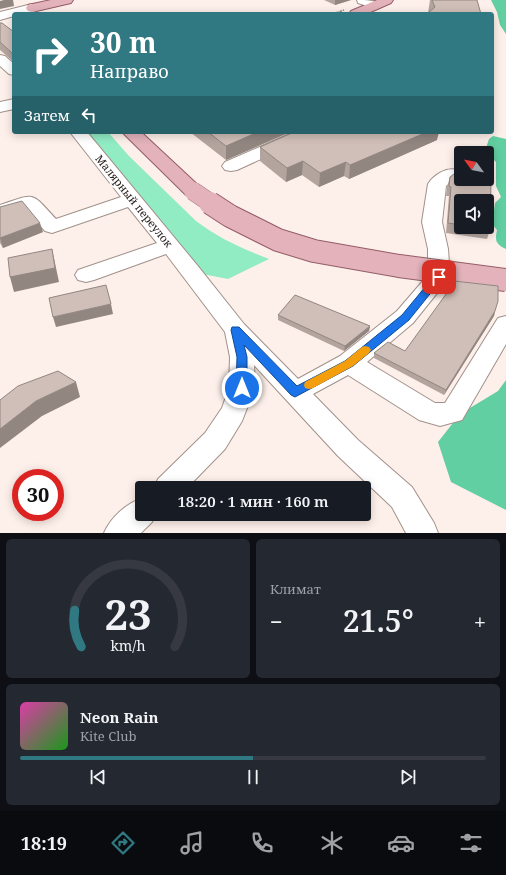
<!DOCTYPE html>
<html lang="ru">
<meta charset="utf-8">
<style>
body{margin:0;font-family:"Noto Serif",serif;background:#242831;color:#f1f3f6;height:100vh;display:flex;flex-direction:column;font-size:15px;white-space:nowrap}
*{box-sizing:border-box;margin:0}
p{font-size:13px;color:#9ea1a6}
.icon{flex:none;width:22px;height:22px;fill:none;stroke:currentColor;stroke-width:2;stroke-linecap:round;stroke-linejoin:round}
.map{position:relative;height:533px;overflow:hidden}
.side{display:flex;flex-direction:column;gap:6px;padding:6px;background:#0d0f14;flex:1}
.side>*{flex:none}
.banner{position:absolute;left:12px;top:12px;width:482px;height:122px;border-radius:4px;box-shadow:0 2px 10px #0003;background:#307882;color:#fff;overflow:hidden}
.needle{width:26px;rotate:303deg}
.tools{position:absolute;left:454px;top:146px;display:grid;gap:8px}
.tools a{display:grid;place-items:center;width:40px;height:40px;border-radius:4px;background:#171b24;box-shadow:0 2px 10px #0003;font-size:20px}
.speed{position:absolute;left:12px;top:469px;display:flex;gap:8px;font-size:20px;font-weight:700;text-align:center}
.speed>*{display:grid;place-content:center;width:52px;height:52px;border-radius:50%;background:#171b24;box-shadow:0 2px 10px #0003;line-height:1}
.speed .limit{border:6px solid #d22;background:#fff;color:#111}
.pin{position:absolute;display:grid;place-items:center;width:34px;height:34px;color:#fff;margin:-17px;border-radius:8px;box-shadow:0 2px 6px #0006}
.me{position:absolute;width:44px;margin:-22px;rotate:0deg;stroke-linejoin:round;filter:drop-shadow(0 0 3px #0008)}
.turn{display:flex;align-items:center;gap:14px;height:84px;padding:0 12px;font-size:18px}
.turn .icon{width:52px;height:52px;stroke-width:2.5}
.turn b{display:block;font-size:28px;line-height:34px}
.then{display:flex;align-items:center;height:38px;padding:0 12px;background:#0003;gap:8px;font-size:15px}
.big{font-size:30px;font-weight:600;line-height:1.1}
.side .widget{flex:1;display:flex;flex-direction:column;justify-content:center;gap:6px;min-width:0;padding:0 14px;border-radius:6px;background:#242831}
.side .dial{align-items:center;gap:0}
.dial svg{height:104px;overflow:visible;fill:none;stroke:#363941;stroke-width:7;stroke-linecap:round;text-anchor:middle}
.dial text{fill:#f1f3f6;stroke:none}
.song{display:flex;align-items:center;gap:12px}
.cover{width:48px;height:48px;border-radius:6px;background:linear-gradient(135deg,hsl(320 70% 55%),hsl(120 70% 35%))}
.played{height:4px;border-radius:2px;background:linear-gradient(90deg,#307882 50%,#363941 50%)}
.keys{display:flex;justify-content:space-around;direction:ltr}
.heat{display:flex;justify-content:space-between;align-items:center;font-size:22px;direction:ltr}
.side .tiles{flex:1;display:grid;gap:6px;grid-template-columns:1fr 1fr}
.widget:last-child{grid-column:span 2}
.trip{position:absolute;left:135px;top:481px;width:236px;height:40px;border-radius:4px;background:#171b24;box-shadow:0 2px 10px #0003;font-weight:600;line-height:40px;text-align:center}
.dock{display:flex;height:64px;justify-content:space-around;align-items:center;background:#090b0e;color:#9ea1a6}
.dock .icon{width:28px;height:28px}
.dock .active{color:#307882}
.dock b{font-size:18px;color:#f1f3f6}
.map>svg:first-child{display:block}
</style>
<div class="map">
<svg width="506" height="533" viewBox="0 0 506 533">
<rect width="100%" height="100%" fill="#fdefe9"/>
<path fill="#91ecc3" d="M83,132H108L129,156L196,221C218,238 243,249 269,259L228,279L197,273L174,245L145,202Z"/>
<path fill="#61cfa1" d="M491,0H506V34L500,25L497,12Z
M493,136L506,139V249C495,244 495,240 497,230L492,224L495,203L501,197L496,186V162L485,151L489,139Z
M506,380V510L451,482L438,442L460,414L498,391Z"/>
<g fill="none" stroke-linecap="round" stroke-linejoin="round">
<defs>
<path id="minor" d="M357,0C365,0 376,0 382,5L380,7L376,9L358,3Z
M32,4L36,5L38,8L36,11L22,14H14V16L0,20V12Z
M0,55L5,56L14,64V75L9,74L0,66Z
M14,99V109L0,112V102Z
M70,132H87L197,265L244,324L298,379L340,356L397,311L428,275V249L422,222L428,184C434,175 446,167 457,170L460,174L446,186L442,222L448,249L450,277L413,323L367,362L435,403H445L498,318L506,316V344L462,420L440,426L419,420L348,375L313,394L358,440L412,487L434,523L438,533H406L392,507L338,456L254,365L255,388L242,421L225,449L187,488H154L158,479L205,433L222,408L229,388L230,357L225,332L166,254L94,280L86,282L78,280L75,275L78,270L157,243L128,207L52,233L45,231L25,209L0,217V205C36,193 30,191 56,219L121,197Z
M294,132H316L314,135L237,170L231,171L225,170L222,166L225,162Z
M142,498V514H156L152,522L141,533H104C111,517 126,504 142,498Z"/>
<path id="major" d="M51,0H73L71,3L32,12L28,11L26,8L28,5Z
M377,0H393L391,3L366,14H349L351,11Z
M122,132H141L200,187L203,191L200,195L193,197L186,195Z"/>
</defs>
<use href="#minor" stroke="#a1918b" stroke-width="2"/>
<use href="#major" stroke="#945d66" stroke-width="2"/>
<path stroke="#8e837f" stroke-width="1.5" stroke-dasharray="2.5 1" stroke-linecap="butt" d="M333,14L344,10"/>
<use href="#minor" fill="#fff" fill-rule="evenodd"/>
<use href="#major" fill="#e3b2bb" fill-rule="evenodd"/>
<defs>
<path id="major-bridge-far1" d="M193,191L212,204"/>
<path id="major-bridge" d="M210,203L230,216L278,240L314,251L399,266L506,280"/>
</defs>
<use href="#major-bridge-far1" stroke="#945d66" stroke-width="19" stroke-linecap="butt"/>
<use href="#major-bridge" stroke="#945d66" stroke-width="24" stroke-linecap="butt"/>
<use href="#major-bridge-far1" stroke="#e3b2bb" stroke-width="18"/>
<use href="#major-bridge" stroke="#e3b2bb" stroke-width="22"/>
</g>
<path fill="#b3a49e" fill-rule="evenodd" d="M324,0H351L335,5Z
M430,0H477L428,13Z
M0,23L14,32V62L0,50Z
M190,132H290L226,160Z
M437,140L349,179L344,176L319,187L302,175L286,182L260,161V147Z
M450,177L490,230L487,239L446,233L449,196H446L447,187ZM461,201L487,227H461Z
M0,207L43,232L3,248L0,243Z
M495,311L494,316L444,395L374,358V353L405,351Z
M278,315L370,326L369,331L344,351L278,320Z"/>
<path fill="#928681" d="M4,0H13L14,6L0,9V1Z
M335,0H351L335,5Z
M258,132H290L226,160V146Z
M427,132H439L437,140L349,179L350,165Z
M303,161L302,175L286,182L287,168Z
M346,162L344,176L319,187L320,173Z
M40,223L43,232L3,248L0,238Z
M52,249L55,263L59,282L14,292L10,277Z
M111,304L113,314L56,327L53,317Z
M495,311L494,316L444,395L446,390Z
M370,326L369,331L344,351L345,346Z
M76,382L80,397L42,416L0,448V429L36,401Z"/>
<path fill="#d0bfb8" stroke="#928681" d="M432,0H477L481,14H427L435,7Z
M0,23H2L14,32V58L13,57L12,53L0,42Z
M208,132H258L226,146Z
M294,132H427L350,165L346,162L320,173L303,161L287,168L260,147Z
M454,174L461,175V179H487V178L491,179L490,230L474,227H487V201H461V225L448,223L451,187L449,186L450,177Z
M22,201L40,223L0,238V207Z
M52,249L55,268L10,277L8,258Z
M454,281L498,286V301L495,311L446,390L374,353L388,342L405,351L449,290Z
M106,285L111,304L53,317L49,298Z
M295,295L370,326L345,346L278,315Z
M58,371L76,382L36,401L0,429V400L18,386Z"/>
<path fill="#1a73e8" stroke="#114b97" d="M439,274L443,277L442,279L409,320L353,366L295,397L291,395L244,345L247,357V388L246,391L242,392L238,391L236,388L237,357L231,330L232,327H239L297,386L345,361L402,315L435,275Z"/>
<path fill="#f59e0b" d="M365,346L369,347L371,350L369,353L353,366L313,388L309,389L305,388L304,385L305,382L345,361L362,347Z"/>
<g text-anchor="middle" stroke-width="3.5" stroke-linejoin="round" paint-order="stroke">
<g font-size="11" fill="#251e1c" stroke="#fff">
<text transform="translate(134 201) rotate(51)" y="4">Малярный переулок</text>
</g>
</g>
</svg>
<div class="tools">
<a><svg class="needle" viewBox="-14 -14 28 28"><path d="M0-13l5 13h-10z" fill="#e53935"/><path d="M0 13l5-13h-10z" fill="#9ea1a6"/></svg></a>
<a><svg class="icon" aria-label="sound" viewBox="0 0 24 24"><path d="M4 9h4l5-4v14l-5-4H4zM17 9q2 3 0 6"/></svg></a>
</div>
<div class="speed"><div class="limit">30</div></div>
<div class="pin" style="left:439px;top:277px;background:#d93025"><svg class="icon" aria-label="arrive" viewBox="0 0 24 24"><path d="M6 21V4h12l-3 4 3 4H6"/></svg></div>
<svg class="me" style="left:242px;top:388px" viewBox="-20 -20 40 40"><circle r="17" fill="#1a73e8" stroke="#fff" stroke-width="3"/><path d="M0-11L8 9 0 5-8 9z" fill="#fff"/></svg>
<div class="trip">18:20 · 1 мин · 160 m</div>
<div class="banner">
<div class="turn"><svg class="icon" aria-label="right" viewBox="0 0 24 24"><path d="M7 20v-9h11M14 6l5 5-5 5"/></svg><div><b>30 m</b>Направо</div></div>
<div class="then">Затем<svg class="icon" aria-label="left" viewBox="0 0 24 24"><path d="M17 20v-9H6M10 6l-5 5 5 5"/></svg></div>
</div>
</div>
<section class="side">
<div class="tiles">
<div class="widget dial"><svg viewBox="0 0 100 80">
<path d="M14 69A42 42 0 1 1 86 69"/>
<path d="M14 69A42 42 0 0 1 9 41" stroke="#307882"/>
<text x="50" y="56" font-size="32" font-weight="700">23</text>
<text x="50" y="72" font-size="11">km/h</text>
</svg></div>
<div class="widget"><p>Климат</p>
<div class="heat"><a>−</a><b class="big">21.5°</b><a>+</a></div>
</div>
<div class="widget">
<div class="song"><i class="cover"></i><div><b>Neon Rain</b><p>Kite Club</p></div></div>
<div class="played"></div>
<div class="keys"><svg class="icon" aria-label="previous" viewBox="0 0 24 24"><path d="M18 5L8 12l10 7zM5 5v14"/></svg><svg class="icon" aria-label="pause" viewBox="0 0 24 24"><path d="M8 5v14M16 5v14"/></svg><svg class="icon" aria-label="next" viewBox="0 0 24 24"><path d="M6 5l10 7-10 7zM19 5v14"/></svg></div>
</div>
</div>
</section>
<nav class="dock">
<b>18:19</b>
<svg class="icon active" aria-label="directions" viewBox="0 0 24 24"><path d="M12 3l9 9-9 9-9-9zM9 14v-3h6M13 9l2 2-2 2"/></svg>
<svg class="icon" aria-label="music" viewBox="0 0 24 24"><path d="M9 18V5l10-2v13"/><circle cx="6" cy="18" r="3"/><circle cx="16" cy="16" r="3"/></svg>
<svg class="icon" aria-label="phone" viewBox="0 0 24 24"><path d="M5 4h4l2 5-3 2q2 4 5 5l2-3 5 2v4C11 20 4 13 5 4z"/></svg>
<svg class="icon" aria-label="climate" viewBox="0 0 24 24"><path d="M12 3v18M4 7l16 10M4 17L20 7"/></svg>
<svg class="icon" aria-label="car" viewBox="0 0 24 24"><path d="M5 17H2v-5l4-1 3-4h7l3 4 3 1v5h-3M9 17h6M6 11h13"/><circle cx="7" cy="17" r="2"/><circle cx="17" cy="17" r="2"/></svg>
<svg class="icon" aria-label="filters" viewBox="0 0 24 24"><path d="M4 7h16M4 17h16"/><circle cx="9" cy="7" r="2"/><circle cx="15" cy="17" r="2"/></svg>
</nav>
